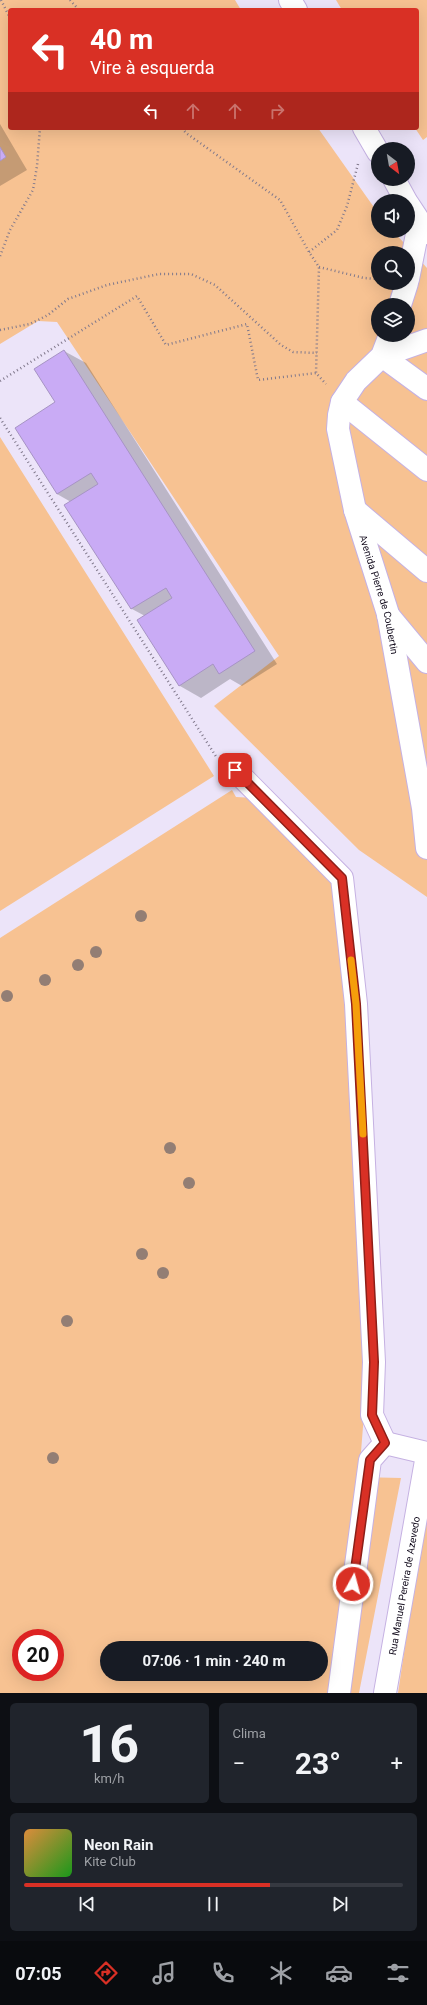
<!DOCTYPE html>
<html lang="pt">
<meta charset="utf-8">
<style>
body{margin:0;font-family:Roboto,sans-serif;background:#20242c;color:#f1f3f6;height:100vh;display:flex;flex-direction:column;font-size:15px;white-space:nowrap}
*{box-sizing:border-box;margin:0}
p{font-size:13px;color:#9ea1a6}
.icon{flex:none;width:22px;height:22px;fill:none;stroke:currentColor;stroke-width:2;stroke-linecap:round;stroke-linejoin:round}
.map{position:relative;height:1693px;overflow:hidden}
.drawer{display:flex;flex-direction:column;gap:10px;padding:10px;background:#0d0f14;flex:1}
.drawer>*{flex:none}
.top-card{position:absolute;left:8px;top:8px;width:411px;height:122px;border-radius:4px;box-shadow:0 4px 16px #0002;background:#d93025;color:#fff;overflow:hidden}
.needle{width:26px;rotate:149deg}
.buttons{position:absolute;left:371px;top:142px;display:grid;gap:8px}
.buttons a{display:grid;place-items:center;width:44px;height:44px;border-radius:50%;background:#171b24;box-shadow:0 4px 16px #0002;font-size:20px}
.speed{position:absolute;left:12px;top:1629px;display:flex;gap:8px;font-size:20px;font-weight:700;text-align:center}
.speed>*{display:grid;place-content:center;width:52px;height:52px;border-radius:50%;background:#171b24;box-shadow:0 4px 16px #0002;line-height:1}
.speed .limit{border:6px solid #d22;background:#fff;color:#111}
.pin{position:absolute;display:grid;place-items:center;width:34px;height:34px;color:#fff;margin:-17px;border-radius:8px;box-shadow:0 2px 6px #0006}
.me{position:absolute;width:44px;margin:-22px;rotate:7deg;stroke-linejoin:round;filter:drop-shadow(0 0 3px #0008)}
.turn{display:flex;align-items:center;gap:14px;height:84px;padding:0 16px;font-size:18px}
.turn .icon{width:52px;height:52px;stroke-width:2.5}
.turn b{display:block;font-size:28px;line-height:34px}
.lanes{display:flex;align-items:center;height:38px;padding:0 16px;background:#0003;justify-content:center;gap:20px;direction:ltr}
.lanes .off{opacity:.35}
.big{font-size:30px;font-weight:700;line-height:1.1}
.drawer .widget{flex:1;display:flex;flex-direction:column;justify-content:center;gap:6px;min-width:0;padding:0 14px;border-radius:6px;background:#20242c}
.drawer .dial{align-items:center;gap:0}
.dial b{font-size:52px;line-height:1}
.song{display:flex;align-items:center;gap:12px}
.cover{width:48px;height:48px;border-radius:6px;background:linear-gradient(135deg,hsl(30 70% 55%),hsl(120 70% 35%))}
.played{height:4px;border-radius:2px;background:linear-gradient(90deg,#d93025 65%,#363941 65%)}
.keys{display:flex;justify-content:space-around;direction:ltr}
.heat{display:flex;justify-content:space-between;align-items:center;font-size:22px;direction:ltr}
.drawer .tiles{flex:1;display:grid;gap:10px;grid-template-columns:1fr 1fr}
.widget:last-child{grid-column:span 2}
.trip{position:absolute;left:100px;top:1641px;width:228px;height:40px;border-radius:20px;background:#171b24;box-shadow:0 4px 16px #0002;font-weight:700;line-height:40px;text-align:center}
.menu{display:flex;height:64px;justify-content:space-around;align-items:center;background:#090b0e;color:#9ea1a6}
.menu .icon{width:28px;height:28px}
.menu .selected{color:#d93025}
.menu b{font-size:18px;color:#f1f3f6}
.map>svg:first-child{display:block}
</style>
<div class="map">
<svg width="427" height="1693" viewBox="0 0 427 1693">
<rect width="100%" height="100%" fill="#ece4f9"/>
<path fill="#f7c292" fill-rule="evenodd" d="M0,0H235L241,10H10V128H318L378,213V231H393L427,268V897L359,850L214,706L279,656L57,322L38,321L0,344V161L6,157L0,147ZM378,253H408V283H378ZM378,305H408V335H378Z
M336,0H427V137L423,140L415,128H417V10H342Z
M0,437L214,776L0,911Z
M232,790L236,797L255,798L334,880L344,948L368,1364L359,1477L401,1478L359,1693H0V938ZM21,1638H55V1672H21ZM107,1648H321V1674H107Z
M427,1499V1693H398Z"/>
<path fill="#0003" d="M0,124L27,170L0,186Z
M64,351L86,363L277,664L242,686L230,679L201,698L180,686L145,616L132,609L66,505L71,502L57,494L56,402Z"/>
<path fill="#c9abf5" stroke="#a794c4" d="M0,147L6,157L0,161Z
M64,350L255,651L219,674L213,664L179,686L137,620L172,598L166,588L131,609L64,505L98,484L91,473L57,494L15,428L55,402L34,369Z"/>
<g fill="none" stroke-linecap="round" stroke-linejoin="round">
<defs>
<g id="minor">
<path d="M290,0L296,10"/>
<path d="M364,128L378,152"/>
<path d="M394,179L406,201"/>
<path d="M408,204L427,233"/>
<path d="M408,279L419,224"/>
<path d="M400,305L407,283"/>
<path id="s1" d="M390,335L382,356L356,381L342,402L339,415L338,429L355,510L388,614L423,808L427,848"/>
<path d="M382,356L427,389"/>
<path d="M382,356L427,340"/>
<path d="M342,402L427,470"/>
<path d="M355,510L427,571"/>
<path d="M388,615L427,662"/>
<path d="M235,770L342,878L356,1004L374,1362L372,1415L385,1443"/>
<path d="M339,1693L370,1460L385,1443L427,1453"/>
<path id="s2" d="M385,1693L427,1455"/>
</g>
</defs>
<use href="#minor" stroke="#c5b1e2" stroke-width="24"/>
<path stroke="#81798c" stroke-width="2.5" stroke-dasharray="1 3" stroke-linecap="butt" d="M1,0L10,18
M70,0L79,10
M182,128L186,133L280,200L309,252L319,267L316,373L326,384
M390,231L391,238
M309,252L337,230L347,206L358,164
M0,256L10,230L33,190L37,166L40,128
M319,267L364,278L378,279
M0,330L30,324L48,315L68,299L107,285L159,274H191L215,285L281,345L293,352L317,353
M0,381L137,296L166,345L247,324L258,380L316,373
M0,418L217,758"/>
<use href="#minor" stroke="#fff" stroke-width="22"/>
</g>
<g fill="#937e74">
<circle cx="141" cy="916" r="6"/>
<circle cx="96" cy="952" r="6"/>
<circle cx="78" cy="965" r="6"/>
<circle cx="45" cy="980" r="6"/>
<circle cx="7" cy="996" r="6"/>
<circle cx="170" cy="1148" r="6"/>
<circle cx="189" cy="1183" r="6"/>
<circle cx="142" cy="1254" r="6"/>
<circle cx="163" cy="1273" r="6"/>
<circle cx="67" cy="1321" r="6"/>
<circle cx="53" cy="1458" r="6"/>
</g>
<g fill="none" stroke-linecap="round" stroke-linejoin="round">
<defs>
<path id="route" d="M235,770L342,878L356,1004L374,1362L372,1415L385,1443L370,1460L353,1584"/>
</defs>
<use href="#route" stroke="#8d1f18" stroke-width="10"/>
<use href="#route" stroke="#d93025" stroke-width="7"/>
<path stroke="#f59e0b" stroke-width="7" d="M351,960L356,1004L363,1134"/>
</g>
<g text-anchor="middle" stroke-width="3" stroke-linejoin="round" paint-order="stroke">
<g font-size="10" fill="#150e1f" stroke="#fff">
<text dy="4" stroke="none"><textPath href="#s1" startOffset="282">Avenida Pierre de Coubertin</textPath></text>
<text dy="4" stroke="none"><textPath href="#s2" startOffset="109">Rua Manuel Pereira de Azevedo</textPath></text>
</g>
</g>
</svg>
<div class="buttons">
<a><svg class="needle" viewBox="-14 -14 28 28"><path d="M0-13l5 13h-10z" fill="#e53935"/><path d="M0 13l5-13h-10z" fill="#9ea1a6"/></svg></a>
<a><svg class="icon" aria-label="sound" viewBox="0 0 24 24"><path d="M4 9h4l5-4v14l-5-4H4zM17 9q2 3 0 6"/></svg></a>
<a><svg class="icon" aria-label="search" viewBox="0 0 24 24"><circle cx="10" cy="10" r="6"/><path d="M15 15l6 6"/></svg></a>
<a><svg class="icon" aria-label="layers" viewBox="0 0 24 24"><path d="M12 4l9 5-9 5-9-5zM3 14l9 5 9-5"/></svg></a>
</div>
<div class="speed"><div class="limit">20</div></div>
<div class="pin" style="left:235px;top:770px;background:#d93025"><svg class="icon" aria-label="arrive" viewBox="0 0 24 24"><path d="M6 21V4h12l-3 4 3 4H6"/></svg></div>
<svg class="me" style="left:353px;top:1584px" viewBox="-20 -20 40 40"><circle r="17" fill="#d93025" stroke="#fff" stroke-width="3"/><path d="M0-11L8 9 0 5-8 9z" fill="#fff"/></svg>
<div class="trip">07:06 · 1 min · 240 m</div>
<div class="top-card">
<div class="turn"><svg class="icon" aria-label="left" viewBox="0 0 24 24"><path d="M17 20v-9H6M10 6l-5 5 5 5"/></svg><div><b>40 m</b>Vire à esquerda</div></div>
<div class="lanes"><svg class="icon" aria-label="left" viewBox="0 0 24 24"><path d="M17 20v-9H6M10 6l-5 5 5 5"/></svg><svg class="icon off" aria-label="ahead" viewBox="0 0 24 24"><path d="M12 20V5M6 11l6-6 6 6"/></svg><svg class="icon off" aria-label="ahead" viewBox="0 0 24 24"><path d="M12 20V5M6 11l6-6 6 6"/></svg><svg class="icon off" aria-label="right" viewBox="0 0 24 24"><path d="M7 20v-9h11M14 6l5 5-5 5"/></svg></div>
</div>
</div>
<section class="drawer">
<div class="tiles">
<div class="widget dial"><b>16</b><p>km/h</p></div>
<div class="widget"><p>Clima</p>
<div class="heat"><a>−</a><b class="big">23°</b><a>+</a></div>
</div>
<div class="widget">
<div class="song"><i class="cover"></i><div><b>Neon Rain</b><p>Kite Club</p></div></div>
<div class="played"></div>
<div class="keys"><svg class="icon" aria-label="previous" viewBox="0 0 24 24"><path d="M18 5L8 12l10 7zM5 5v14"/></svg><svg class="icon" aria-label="pause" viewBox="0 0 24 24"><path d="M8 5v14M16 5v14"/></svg><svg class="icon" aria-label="next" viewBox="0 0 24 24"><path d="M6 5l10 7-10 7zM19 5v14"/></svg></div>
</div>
</div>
</section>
<nav class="menu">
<b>07:05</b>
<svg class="icon selected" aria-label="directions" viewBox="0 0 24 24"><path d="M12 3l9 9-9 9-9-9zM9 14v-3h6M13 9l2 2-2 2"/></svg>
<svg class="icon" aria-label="music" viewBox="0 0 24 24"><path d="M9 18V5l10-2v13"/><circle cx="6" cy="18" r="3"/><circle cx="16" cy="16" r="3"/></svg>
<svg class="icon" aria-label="phone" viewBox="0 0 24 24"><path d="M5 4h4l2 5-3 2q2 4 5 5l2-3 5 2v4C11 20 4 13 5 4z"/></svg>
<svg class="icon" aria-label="climate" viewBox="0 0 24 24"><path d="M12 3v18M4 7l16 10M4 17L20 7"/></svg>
<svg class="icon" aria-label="car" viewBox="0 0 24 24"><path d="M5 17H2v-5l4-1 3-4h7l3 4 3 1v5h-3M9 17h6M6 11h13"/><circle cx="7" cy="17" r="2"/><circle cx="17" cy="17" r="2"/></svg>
<svg class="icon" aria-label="filters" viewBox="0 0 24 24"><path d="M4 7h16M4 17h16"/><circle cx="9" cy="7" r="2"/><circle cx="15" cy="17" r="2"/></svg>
</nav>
